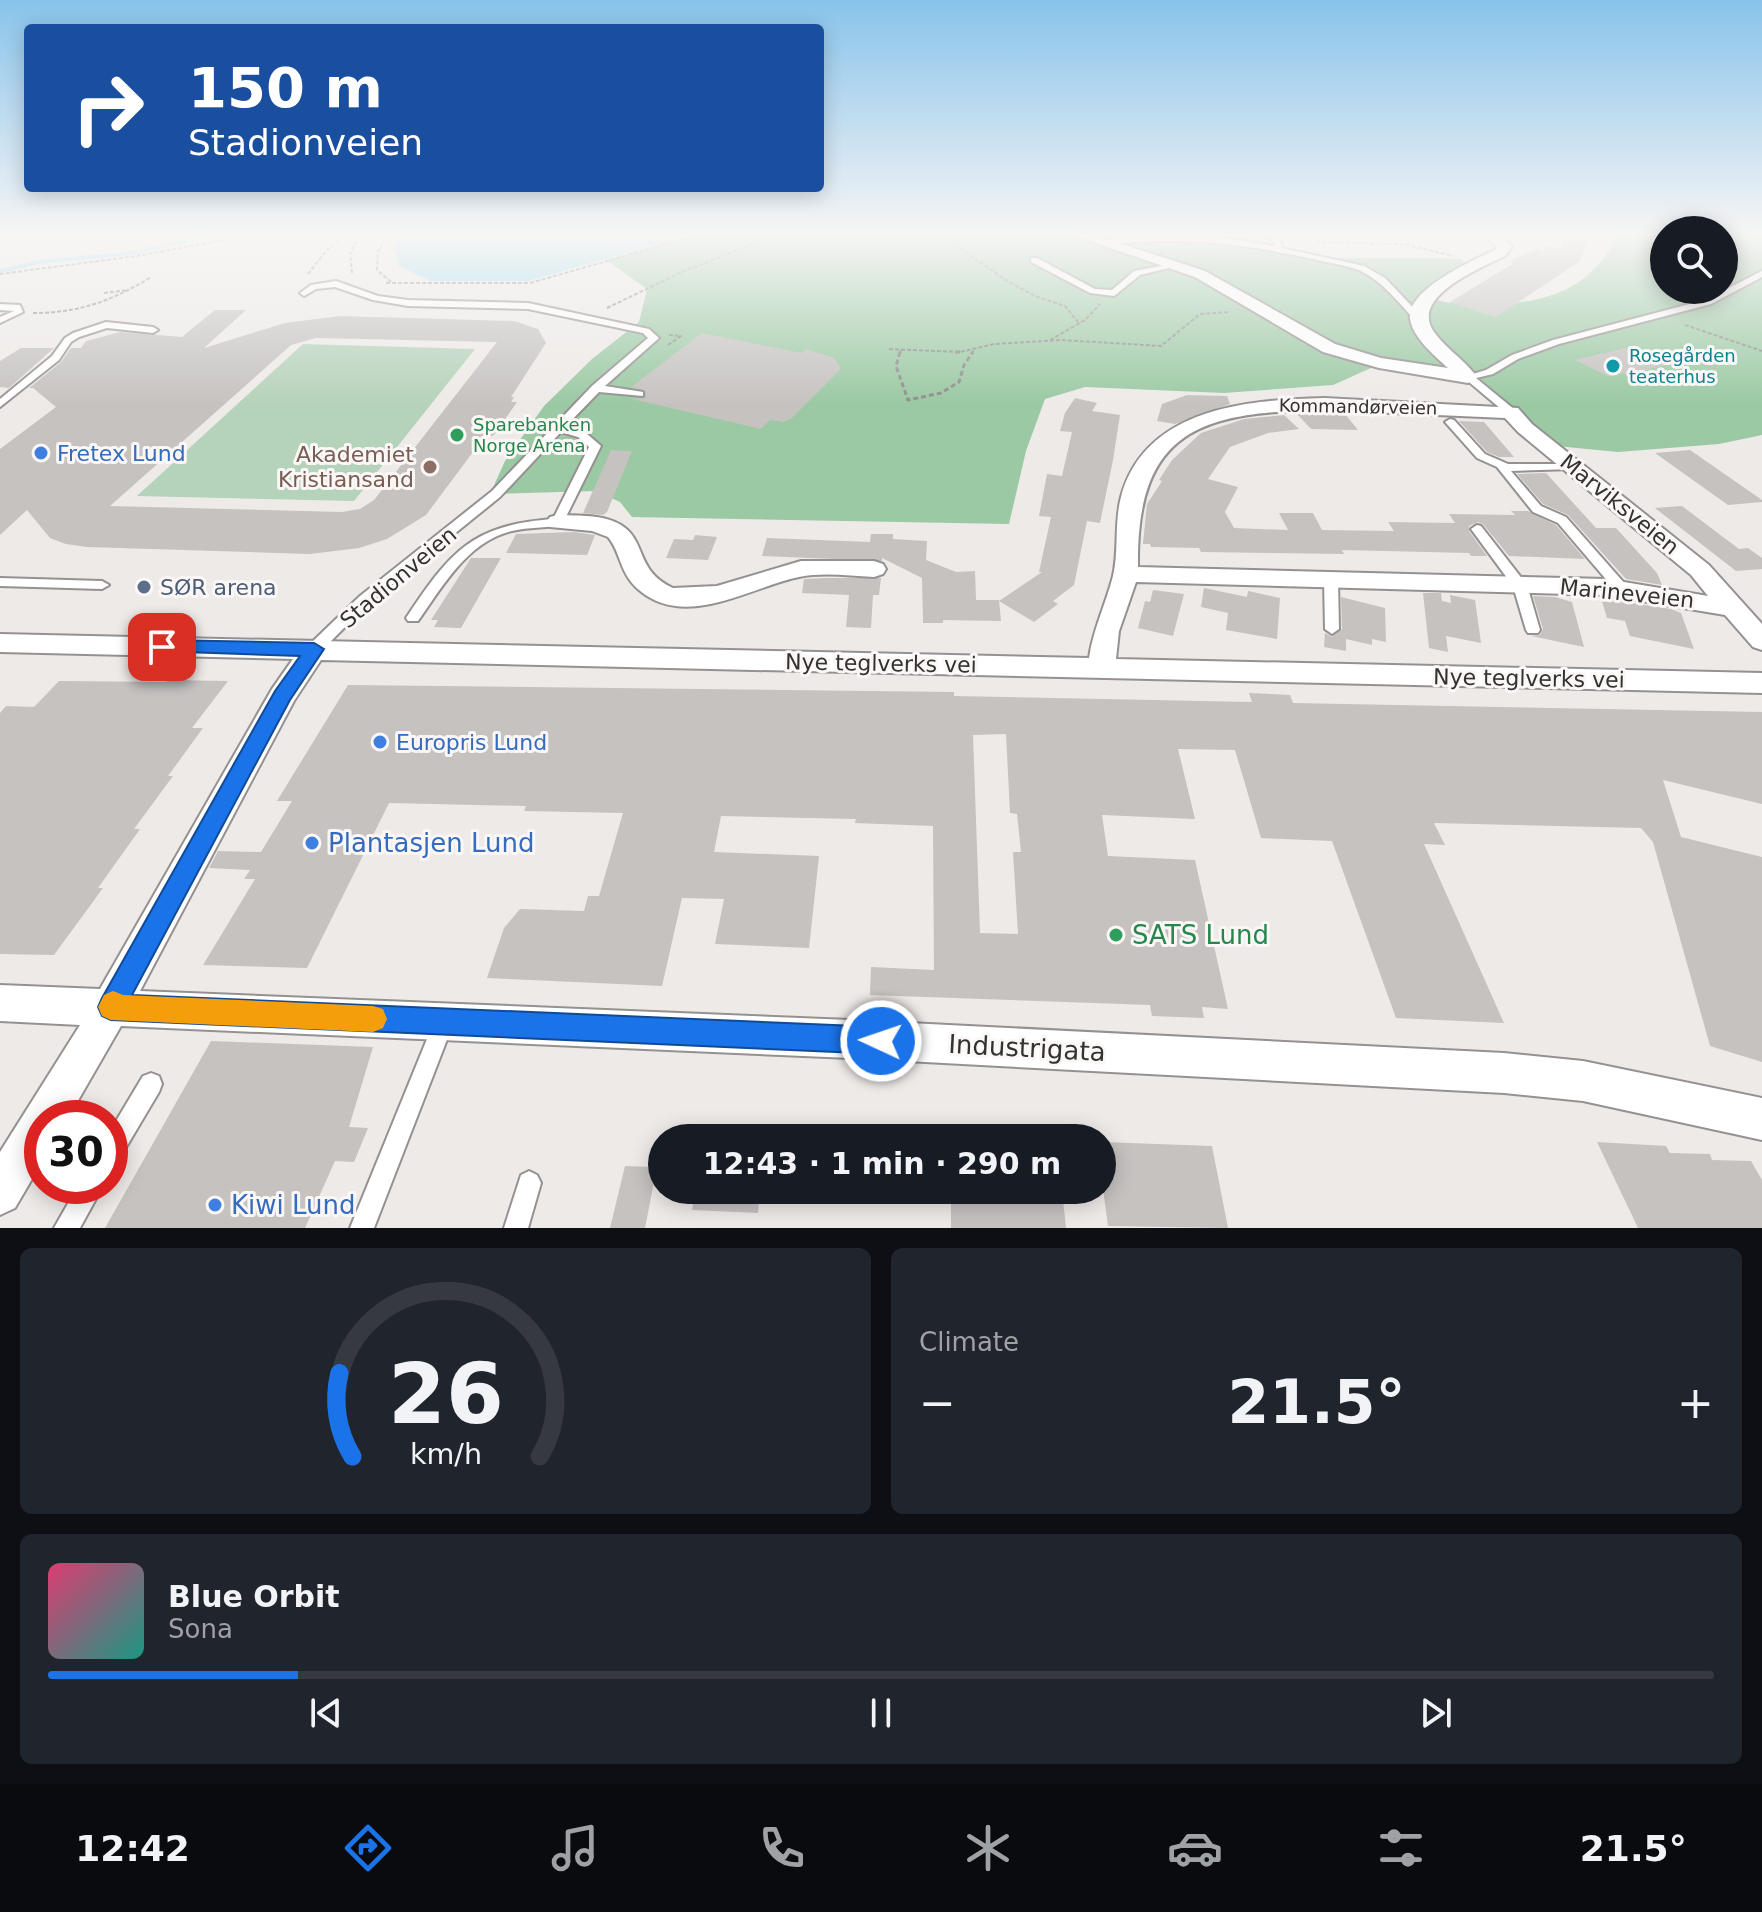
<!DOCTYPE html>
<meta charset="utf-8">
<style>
body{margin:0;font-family:"DejaVu Sans",sans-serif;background:#20242c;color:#f1f3f6;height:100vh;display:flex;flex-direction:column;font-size:30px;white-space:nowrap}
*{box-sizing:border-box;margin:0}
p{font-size:26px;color:#9ea1a6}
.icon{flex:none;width:44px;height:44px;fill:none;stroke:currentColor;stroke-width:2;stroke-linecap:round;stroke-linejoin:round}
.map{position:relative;height:1228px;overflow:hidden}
.details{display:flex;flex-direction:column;gap:20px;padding:20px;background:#0d0f14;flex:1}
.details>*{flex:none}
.hud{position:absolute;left:24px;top:24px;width:800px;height:168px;border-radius:8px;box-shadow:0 4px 20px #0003;background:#1a4fa0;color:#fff;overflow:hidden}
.controls{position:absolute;left:1650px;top:216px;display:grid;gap:16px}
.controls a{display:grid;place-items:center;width:88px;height:88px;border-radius:50%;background:#171b24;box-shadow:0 4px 20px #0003;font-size:40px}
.speed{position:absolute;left:24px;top:1100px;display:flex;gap:16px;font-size:40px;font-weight:700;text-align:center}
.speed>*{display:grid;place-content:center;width:104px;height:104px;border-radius:50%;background:#171b24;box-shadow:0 4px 20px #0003;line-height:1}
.speed .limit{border:12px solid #d22;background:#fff;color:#111}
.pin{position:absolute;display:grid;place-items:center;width:68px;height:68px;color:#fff;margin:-34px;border-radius:16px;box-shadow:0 4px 12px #0006}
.me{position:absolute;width:88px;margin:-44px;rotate:273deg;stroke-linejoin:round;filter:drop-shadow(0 0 6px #0008)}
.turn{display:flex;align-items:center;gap:28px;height:168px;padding:0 32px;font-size:36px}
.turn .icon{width:104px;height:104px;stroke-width:2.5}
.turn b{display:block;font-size:56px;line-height:68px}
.big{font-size:60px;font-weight:700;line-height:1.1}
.details .widget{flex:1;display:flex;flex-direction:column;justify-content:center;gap:12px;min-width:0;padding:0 28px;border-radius:12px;background:#20242c}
.details .dial{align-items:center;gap:0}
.dial svg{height:208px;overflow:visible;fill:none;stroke:#363941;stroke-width:7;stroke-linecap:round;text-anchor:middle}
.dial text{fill:#f1f3f6;stroke:none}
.song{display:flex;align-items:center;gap:24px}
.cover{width:96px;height:96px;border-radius:12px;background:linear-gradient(135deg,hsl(340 70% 55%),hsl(170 70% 35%))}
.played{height:8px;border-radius:4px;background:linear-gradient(90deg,#1a73e8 15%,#363941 15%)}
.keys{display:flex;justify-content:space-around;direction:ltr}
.heat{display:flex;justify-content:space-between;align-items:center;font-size:44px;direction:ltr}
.details .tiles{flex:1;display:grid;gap:20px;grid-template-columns:1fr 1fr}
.widget:last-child{grid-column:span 2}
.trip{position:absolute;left:648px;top:1124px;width:468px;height:80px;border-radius:40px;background:#171b24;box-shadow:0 4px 20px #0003;font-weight:700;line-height:80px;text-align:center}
.dock{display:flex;height:128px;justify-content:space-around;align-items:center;background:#090b0e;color:#9ea1a6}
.dock .icon{width:56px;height:56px}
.dock .selected{color:#1a73e8}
.dock b{font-size:36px;color:#f1f3f6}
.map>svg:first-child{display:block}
</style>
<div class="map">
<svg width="1762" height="1228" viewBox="0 0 1762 1228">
<rect width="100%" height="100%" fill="#eeeae8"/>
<path fill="#b5d2ba" d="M303,344L475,349L354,501L137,496Z"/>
<path fill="#9ac9a3" d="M697,233H1225C1256,244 1293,256 1327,258C1372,259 1417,256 1462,259L1467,271L1425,294C1442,305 1458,303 1478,304C1537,305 1585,295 1615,241L1605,233H1664V290H1724V233H1762V435L1719,444L1618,452L1556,446L1464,373L1391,359L1333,385L1224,393L1085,387L1045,399L1026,451L1009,524L632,517L620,502L596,491L490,494L505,461L544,406L592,359L639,322L647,289L606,260Z"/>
<path fill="#98d9ef" d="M401,233H697L528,281H431L399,266L394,248Z"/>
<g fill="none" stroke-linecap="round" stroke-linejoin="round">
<path stroke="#98d9ef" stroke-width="4" d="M0,271L38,262L131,253L223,233"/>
</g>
<path fill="#c5c2c0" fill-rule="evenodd" d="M1566,237L1588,242L1580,261L1496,317L1450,302L1512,264L1511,260L1536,249L1544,252L1547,246L1560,249Z
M215,310H246L204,348L285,323L340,316L514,321L538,329L546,343L511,397H514L511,402H517L494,435L482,440L426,515L387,539L359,548L310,554L87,547L66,544L50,538L27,510L0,535V449L56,407L33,388H29L61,362L71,348H81L86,341L120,332L182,337ZM316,338L497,342L374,500L360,509L342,512L110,506L291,345Z
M702,333L801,353L806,349L834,358L841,369L791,419L783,422L770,420L761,429L632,399L645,398L646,392L631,387Z
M21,348H54L9,388L0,387V361Z
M1625,348L1638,353L1656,349L1683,360L1628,375L1623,373L1608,376L1575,360Z
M1187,395L1227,396L1230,404L1175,424L1157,421L1162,404Z
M1075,398L1097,403L1092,411L1120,415L1113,460L1100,523L1087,521L1074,585L1053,601L1058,604L1034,622L999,601L1042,572H1039L1051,517L1039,516L1047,474L1062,476L1072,432L1060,431L1065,413Z
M1297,414H1345L1358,430L1311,429Z
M1284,415L1299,429L1268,433L1230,447L1208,479L1238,487L1225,512L1234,528L1288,530L1279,513H1313L1322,530L1394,531L1388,522L1455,523L1449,514L1515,515L1511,511H1528L1556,525L1585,559L1509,556L1483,524L1478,522L1469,526V531L1487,556H1471L1469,553L1342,550L1344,554L1201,552L1199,548L1151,547L1150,544H1143L1147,504L1162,481L1159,480L1172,460L1201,433L1244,419Z
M1459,421L1484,422L1514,457H1499L1487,452Z
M611,450L632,451L607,512L603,515L583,513Z
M1690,450L1762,500V502L1728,505L1655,453Z
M1546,473L1596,528H1616L1657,573L1662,585L1626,579L1568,515L1543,504L1517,474Z
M1682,506L1739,549L1748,548L1762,558V569L1736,571L1655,508Z
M574,532L595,535L587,555L506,553L516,534Z
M871,534H893V539L927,541L926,560L956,572L975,571L976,600H999L1001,621L943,620V623H923L922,578L882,558V561L762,556L767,538L870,542Z
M695,535L717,537L708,560L666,558L674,539L693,540Z
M471,558H501L461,628L434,627L438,620H431Z
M827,578H881L879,595H873L871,628L846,627L849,595L802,593L804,579Z
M1204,588L1247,597L1248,591L1280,598L1277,639L1226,630L1228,613L1201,607Z
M1153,590L1184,594L1173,636L1138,628L1145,601L1150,602Z
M1423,593H1441L1442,601L1451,603L1450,595L1475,600L1481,643L1446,636L1448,652L1429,648Z
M1533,596L1555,597L1572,602L1584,647L1531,636L1540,635L1543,629Z
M1341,597L1385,608L1386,642L1372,639V645L1346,639V651L1324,647L1325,633L1332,637L1342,629Z
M1601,598L1671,609L1681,613L1694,649L1630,636L1625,621L1607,618Z
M168,680L228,681L192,728H203L168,776H173L134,829H140L98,888H103L54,955L0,954V713L6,706L34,707L59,681L166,682Z
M348,685L954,692V696L1252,702L1249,693L1290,695L1293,703L1762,712V804L1663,780L1681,837L1762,857V1062L1710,1046L1653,842L1641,828L1434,823L1445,845L1424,844L1504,1023L1396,1018L1332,841L1261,838L1235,750L1178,749L1195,819L1102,815L1108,856L1195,860L1228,1009L1202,1007L1204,1018L1152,1016L1150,1005L870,995L871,967L934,970L933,826L855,823L856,819L721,816L714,852L819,856L809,948L715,944L724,899L682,898L662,986L487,978L504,928L520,909L584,911L588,896H599L623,813L524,811L526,806L389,803L307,968L203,965L255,879H244L250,870L209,868L218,851L261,852L292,801H277ZM1006,734L1010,813L1017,814L1021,852H1013L1018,934L980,933L973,735Z
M211,1041L373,1047L349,1127L368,1128L354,1162L335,1161L305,1228H105Z
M1102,1142L1212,1146L1228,1228L1108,1226L1102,1181Z
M1597,1142L1666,1146L1670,1153L1710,1154L1712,1160L1751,1161L1762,1180V1228H1638Z
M625,1166L657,1167L645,1228H610Z
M695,1190H760L758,1213L692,1210Z
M951,1190H1062L1066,1228H951Z"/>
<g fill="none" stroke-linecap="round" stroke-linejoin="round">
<defs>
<path id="lane" d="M1256,233H1268L1279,237L1282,248L1364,266L1385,278L1423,318L1415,320C1398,302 1383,282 1361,271C1347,265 1328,263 1313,259C1244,244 1178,235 1107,245L1103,243C1141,225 1232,238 1274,246L1272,240Z
M1031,258H1037L1095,289L1112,290L1134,271L1177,263L1181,265L1140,275L1114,296L1090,293L1031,262Z
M1762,271V277L1711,304L1559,344L1518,359L1493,374L1476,378L1515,410V414H1507L1463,377L1486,370L1512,355L1553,340L1705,300Z
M336,281L378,296L408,300L528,303L649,329L659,338L605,386L643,392V396L599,392L566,426L586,433L601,446L562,525C546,528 529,527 512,531C467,542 443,586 418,621H408L406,618C450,552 471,525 553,519L589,447L578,437L561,432L500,497L370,602L319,653L314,654L307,649L309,645L360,596L492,491L592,386L648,338L643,333L528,309L408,306L373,300L335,287L316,289L304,296L300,293L311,285Z
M0,304L20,305L23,312L0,323V317L14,311L0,310Z
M106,322L153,327L158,330L153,333L107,328L79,337L71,342L59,360L0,407V399L52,356L65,338L73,333Z
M1450,419L1454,420L1485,454L1508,464H1577V468L1573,469L1511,471L1541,506L1566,517L1626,585L1628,588L1626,591H1616L1558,523L1533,512L1497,467L1477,458L1445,422Z
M1477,525L1481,526L1527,585L1540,630L1538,633H1528L1526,630L1513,586L1471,529Z
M1331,576L1338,580L1339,629L1332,634L1325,629L1324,580Z
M0,578L102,581L109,585L102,589L0,586Z
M443,1014L450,1017L453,1024L374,1228H350L436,1017Z
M151,1073L159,1076L162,1084L159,1092L118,1161L110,1164V1131L143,1076Z
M529,1171L537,1175L541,1183L528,1228H504L521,1175Z
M78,1186H103L80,1228H54Z"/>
<path id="street" d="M1067,233H1089L1205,271L1335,344L1381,358L1448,368C1435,356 1413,338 1410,319C1406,290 1473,260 1495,250L1497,247L1483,233H1499L1512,247L1505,256C1480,268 1409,297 1434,332C1446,349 1465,360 1477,377L1468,383L1379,368L1323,352L1195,277Z
M1324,398L1518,408L1532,424L1709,565L1762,624V650L1753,647L1725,615L1606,595L1136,582L1119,631L1116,659L1762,673V693L321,660L294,701L140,991L850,1020L1504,1053L1583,1061L1762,1098V1140L1583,1101L1504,1093L850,1058L121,1026L68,1118H42V1162L15,1208L0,1215V1152L80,1025L0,1021V985L100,989L272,689L293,659L0,652V634L1089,658C1093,629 1106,604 1113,576C1119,551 1114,523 1121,497C1145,408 1247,400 1324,398ZM1324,410L1505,418L1518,432L1691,575L1708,596L1606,579L1138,567C1136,429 1202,412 1324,410Z
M558,515C579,516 603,514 621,525C647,541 635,571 673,588L717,586L801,561H874L883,564L886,569L883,574L874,577C849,576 824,572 799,577C750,587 686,630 639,590C619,573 621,552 608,537L592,531L550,527L546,522L550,517Z"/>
</defs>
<use href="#lane" stroke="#959190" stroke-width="4"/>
<use href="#street" stroke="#959190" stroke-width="4"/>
<path stroke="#908d8c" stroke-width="2" stroke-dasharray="4 2" stroke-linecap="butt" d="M388,233L378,252L377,270L391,282
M928,233L945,238L1007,281L1035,296L1065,306L1078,322
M1584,237L1594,233
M1316,242L1403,244L1454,256
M352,273L350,254L361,233
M0,274L137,256L261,233
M308,274L326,251L347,233
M386,283H530L705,233
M104,293L129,290
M607,308L684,271L782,233
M33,313C79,313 112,301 151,277
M1685,325L1762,351
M1050,340L1085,320L1100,304
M668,345L681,336L669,335
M889,349L960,352L994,344L1061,340L1161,346L1200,314L1230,312
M900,354L901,350
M971,354L974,350"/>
<path stroke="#908d8c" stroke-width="3" stroke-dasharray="5 3" stroke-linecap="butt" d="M900,352L896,366L908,400L941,393L959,382L964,365L973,352
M955,352H961"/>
<use href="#lane" fill="#fff" fill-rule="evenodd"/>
<use href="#street" fill="#fff" fill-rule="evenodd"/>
</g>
<linearGradient id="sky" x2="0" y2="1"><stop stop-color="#88c3eb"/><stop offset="0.58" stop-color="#f7f6f5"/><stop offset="1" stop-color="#f7f6f5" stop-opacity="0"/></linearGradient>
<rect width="1762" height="405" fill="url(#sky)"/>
<path fill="#1a73e8" stroke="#114b97" stroke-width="2" d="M162,640L314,643L324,649L290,700L132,995L881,1027L891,1031L895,1041L891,1050L881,1054L111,1020L102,1016L98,1007L102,998L275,691L300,656L156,651L153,647L156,642Z"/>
<path fill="#f59e0b" d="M113,991L123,995L373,1006L383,1009L387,1019L383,1028L373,1032L111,1020L102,1016L98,1007L104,995Z"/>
<circle fill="#0f9aa8" stroke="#fbf7f6" stroke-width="3" cx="1613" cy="366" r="8"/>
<g fill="#2e9e5b" stroke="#fbf7f6" stroke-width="3">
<circle cx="457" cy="435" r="8"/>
<circle cx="1116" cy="935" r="8"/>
</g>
<g fill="#3f7fe0" stroke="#fbf7f6" stroke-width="3">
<circle cx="41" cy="453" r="8"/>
<circle cx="380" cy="742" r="8"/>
<circle cx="312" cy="843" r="8"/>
<circle cx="215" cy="1205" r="8"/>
</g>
<circle fill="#8d6e63" stroke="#fbf7f6" stroke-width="3" cx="430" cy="467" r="8"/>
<circle fill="#5c6f8a" stroke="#fbf7f6" stroke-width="3" cx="144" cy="587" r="8"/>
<g text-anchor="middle" stroke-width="6" stroke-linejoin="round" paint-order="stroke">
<g font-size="18" fill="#0d838f" stroke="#fbf7f6" text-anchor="start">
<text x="1629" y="362">Rosegården<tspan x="1629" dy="21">teaterhus</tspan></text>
</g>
<g font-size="18" fill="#333231" stroke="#fbf7f6">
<text transform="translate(1358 407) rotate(1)" y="6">Kommandørveien</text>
</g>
<g font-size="18" fill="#27864d" stroke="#fbf7f6" text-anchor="start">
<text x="473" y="431">Sparebanken<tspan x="473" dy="21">Norge Arena</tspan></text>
</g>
<g font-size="22" fill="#366cbe" stroke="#fbf7f6" text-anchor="start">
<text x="57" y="461">Fretex Lund</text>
<text x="396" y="750">Europris Lund</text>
</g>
<g font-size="22" fill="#785e54" stroke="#fbf7f6" text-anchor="end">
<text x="414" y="462">Akademiet<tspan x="414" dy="25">Kristiansand</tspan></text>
</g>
<g font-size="22" fill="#333231" stroke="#fbf7f6">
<text transform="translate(1620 504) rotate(39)" y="8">Marviksveien</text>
<text transform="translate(398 577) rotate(-40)" y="8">Stadionveien</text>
<text transform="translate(1627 593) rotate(6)" y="8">Marineveien</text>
<text transform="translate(881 663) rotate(1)" y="8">Nye teglverks vei</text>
<text transform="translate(1529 678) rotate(1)" y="8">Nye teglverks vei</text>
</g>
<g font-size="22" fill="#4e5e75" stroke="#fbf7f6" text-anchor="start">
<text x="160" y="595">SØR arena</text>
</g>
<g font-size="26" fill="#366cbe" stroke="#fbf7f6" text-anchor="start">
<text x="328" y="852">Plantasjen Lund</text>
<text x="231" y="1214">Kiwi Lund</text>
</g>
<g font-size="26" fill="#27864d" stroke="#fbf7f6" text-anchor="start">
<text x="1132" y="944">SATS Lund</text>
</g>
<g font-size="26" fill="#333231" stroke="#fbf7f6">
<text transform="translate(1027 1048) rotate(3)" y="9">Industrigata</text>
</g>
</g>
</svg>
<div class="controls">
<a><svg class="icon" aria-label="search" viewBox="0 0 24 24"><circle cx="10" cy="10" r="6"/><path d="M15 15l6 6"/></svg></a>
</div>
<div class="speed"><div class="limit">30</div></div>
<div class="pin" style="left:162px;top:647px;background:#d93025"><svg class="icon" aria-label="arrive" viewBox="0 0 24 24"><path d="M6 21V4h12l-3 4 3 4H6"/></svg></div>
<svg class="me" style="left:881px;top:1041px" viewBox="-20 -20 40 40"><circle r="17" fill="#1a73e8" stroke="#fff" stroke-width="3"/><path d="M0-11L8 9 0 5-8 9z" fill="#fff"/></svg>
<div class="trip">12:43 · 1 min · 290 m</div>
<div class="hud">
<div class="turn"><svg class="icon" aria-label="right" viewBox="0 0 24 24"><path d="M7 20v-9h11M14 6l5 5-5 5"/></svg><div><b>150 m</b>Stadionveien</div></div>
</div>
</div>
<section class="details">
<div class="tiles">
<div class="widget dial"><svg viewBox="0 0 100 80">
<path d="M14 69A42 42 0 1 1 86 69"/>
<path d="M14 69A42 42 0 0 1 9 37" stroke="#1a73e8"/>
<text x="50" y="56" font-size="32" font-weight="700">26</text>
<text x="50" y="72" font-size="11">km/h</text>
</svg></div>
<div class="widget"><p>Climate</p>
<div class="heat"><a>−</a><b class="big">21.5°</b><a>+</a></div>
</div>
<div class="widget">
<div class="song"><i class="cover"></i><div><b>Blue Orbit</b><p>Sona</p></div></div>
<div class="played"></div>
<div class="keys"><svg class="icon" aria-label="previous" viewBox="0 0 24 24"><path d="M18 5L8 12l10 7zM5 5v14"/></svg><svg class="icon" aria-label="pause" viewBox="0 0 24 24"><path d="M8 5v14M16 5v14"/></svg><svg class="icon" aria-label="next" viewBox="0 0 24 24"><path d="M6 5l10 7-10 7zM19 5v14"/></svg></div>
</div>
</div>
</section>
<nav class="dock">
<b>12:42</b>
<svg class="icon selected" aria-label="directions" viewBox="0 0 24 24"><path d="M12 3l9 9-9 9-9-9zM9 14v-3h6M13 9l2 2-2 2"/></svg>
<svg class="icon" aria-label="music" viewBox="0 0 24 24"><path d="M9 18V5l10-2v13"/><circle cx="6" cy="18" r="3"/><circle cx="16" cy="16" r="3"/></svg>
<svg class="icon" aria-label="phone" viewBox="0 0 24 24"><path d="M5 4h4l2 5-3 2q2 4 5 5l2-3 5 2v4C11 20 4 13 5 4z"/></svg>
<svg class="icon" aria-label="climate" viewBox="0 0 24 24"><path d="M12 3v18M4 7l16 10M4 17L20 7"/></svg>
<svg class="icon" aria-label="car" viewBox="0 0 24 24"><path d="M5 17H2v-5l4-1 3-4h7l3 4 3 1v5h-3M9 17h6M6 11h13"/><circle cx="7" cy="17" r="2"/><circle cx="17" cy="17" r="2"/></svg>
<svg class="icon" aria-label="filters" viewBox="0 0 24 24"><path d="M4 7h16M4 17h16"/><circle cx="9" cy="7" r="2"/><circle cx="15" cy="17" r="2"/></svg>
<b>21.5°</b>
</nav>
